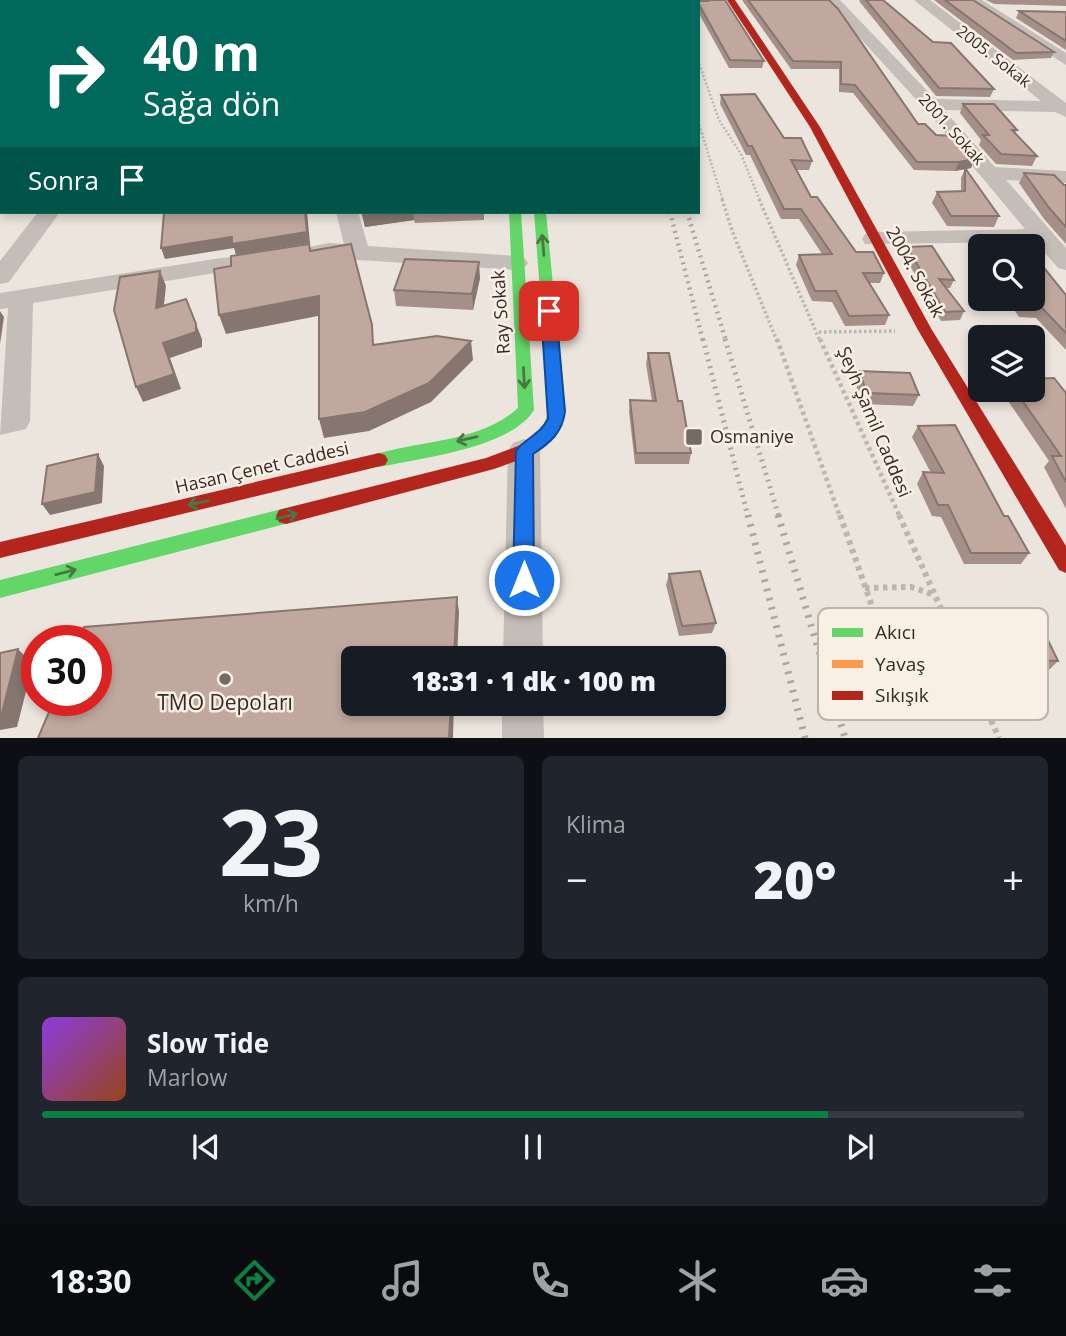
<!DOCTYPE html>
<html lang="tr">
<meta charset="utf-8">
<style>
body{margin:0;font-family:"Open Sans",sans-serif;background:#20242c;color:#f1f3f6;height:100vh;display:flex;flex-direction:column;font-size:26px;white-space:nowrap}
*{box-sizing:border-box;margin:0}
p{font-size:23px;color:#9ea1a6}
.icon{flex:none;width:38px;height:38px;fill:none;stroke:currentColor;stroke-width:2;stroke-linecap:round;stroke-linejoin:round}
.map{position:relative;height:738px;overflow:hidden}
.side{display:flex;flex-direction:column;gap:18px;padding:18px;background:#0d0f14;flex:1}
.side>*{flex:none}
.top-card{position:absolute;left:0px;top:0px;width:700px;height:214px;box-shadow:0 4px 10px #0003;background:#00695c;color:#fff;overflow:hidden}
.controls{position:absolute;left:968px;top:234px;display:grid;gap:14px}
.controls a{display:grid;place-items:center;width:77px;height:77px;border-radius:10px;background:#171b24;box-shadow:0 4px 10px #0003;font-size:35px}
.speed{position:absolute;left:21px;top:625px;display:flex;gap:14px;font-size:35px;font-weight:700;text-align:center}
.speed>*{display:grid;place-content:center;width:91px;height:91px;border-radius:50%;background:#171b24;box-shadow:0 4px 10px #0003;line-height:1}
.speed .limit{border:10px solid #d22;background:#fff;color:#111}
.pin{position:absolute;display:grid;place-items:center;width:60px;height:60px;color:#fff;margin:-30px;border-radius:14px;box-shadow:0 4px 10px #0006}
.me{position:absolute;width:77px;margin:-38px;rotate:0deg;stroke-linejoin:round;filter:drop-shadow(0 0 5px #0008)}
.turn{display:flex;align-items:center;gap:24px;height:147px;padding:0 28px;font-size:32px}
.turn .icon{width:91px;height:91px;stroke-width:2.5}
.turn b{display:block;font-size:49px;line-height:60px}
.then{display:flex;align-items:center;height:66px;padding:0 28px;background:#0003;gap:14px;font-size:26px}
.big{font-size:52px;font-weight:800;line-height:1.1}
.side .card{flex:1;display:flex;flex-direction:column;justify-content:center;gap:10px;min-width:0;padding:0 24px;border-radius:10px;background:#20242c}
.side .dial{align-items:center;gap:0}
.dial b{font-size:91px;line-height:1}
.song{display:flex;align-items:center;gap:21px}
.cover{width:84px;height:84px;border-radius:10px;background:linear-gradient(135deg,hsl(270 70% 55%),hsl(20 70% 35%))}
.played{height:7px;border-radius:4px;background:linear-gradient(90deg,#0b8043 80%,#363941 80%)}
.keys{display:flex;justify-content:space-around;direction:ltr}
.heat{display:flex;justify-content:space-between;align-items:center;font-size:38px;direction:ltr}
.side .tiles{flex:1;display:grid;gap:18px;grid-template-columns:1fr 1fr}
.card:last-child{grid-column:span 2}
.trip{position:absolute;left:341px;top:646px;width:385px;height:70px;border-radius:10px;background:#171b24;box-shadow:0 4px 10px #0003;font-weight:800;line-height:70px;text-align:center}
.dock{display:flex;height:112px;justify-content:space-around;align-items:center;background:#090b0e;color:#9ea1a6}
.dock .icon{width:49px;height:49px}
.dock .on{color:#0b8043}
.dock b{font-size:32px;color:#f1f3f6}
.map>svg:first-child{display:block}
</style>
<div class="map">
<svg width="1066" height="738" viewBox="0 0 1066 738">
<rect width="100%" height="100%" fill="#ece5de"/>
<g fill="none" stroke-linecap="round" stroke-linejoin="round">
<path stroke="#bdb6b0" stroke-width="2.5" stroke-dasharray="2 2" stroke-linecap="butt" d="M698,60L719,120L741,154L760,201
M698,121L723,201"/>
<path stroke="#bdb6b0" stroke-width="3.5" stroke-dasharray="2.5 2.5" stroke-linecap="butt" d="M722,199L733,233L777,341
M759,199L820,341
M819,332L895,331"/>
<path stroke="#bdb6b0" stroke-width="4.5" stroke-dasharray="3.5 3.5" stroke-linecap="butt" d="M777,339L840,517
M820,339L900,517"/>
<path stroke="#bdb6b0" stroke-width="6" stroke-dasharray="4.5 4.5" stroke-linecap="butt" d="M840,515L910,714
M899,515L999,738
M865,588L911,587L932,594"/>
<path fill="#c5bdb7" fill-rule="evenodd" d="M825,0H840L935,99L1041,101L914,0H930L1066,103V117L1055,112L944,110L995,167L1066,171V183L1006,180L1066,248V270L1058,268L1036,242L865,244L862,239L865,234L873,232L1025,229L924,108Z
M966,0H982L1066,53V65Z
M0,171H2V183H0Z
M38,212H60L9,282L0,284V261Z
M336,212H358L368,246L516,256L524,258L528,263L524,268L516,270L309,257L305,252L309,247L329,243L344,244Z
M270,254L278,256L282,261L278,266L221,272L33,303L30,421L26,429L0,435L8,308L0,309V293L221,258Z
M524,439L535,443L540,451L543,658H503L508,451L513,443Z
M502,704H543L544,738H502Z"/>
<path fill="#63d668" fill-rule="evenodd" d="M509,212H521L534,410C511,448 420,458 379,467L373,465L370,460L373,455C420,440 479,443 518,408Z
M534,212H546L565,411L555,438H543L540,433L549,411Z
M286,508L293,510L296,516L293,522L0,598V580Z"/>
<path fill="#ff974d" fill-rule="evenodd" d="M524,0H532L523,2Z"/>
<path fill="#b3261e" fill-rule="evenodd" d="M727,0H735L820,127L932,330L1066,546V573L1059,570L918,330L810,127Z
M549,427L555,428L558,433L530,456L494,469L286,524L279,522L276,516L279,510L286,508L486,458L518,446Z
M379,453L385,455L388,460L385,465L0,558V542Z"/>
<path stroke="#aca6a2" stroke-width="4.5" stroke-dasharray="2 4.5" stroke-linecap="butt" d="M670,212L703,341
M687,212L726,341"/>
<path stroke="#aca6a2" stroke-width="5" stroke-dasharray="2 5" stroke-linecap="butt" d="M703,339L748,517
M725,339L779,517"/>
<path stroke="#aca6a2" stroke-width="7" stroke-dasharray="2.5 7" stroke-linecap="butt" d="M748,515L805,738
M778,515L845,738"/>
</g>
<path fill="#a59089" d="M0,0H298L297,2H2V168H0Z
M701,0H725L764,61L762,68H729L698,12V2L702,1Z
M742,0H829L918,124L974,159L971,168L965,169L999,216L994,227L947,226L932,203L937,192H961V178L965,169L955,171L914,170L853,93L839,92V69H791Z
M860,0H883L933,42L994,89L990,97L936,96L859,1Z
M934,0H973L1054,52L1051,58L1013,60Z
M986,0H1066V6L994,4Z
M1019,11L1066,12V50L1016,18Z
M721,95L784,138L812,161L809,170H796L811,197L856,252L884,273L880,283H869L889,315L885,325L845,326L832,302L812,301L796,265L799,255L822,254L799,219H781L750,155H746L720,104Z
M963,104L1017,130L1015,133L1037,156L1032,166L996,164L979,145L981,140L960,113Z
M1024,173L1066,185V244L1044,219L1019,183Z
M361,212H484V220L415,223L414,220L365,227Z
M983,236L1028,247H980L979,245Z
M907,247L954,280L950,288H946L964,311L960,320L941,321L904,255Z
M480,278L473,310L396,306L394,290Z
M1066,295V350L1036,318L1019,317L1007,299H1032Z
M648,353L678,401L691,453L689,464H635L629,412L630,400L652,401L646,364Z
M859,371L919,395L913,406L862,404L855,382Z
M1003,390H1032L1066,393V509L1044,467L1049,461L1002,392Z
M918,426L1004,516L1029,553L1021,564H964L941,517L932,516L917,484L923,472L931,473L912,437Z
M669,574L716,623L712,633L679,636L666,585Z
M975,632L1058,661L1048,671L977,668L966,642Z"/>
<path fill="#86766f" d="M974,159L971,168L955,171L959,162Z
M305,212H307L310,243L236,255L234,248L165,259L161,248Z
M362,212H413L414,220L365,227Z
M479,262L480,278L473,310L472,294Z
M160,271L166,286L162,323L156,308Z
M319,296L323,315L226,334L219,315Z
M0,311L4,317L0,344Z
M196,324L202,339V347L170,358L181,389L143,402L136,387L163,343Z
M471,341L473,360L431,402L369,431L324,438L319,419Z
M98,454L104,466L102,503L50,515L42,504Z
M457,597L459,612L457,658H454Z
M18,649L33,664L17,727L0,730V713Z
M451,704H454L453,738H449Z"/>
<path fill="#c0a89f" stroke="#86766f" stroke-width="2" d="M0,0H183H177L176,2H2V158H0Z
M240,0H293L292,2H240Z
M707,0H725L764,61L730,60L697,1H708Z
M748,0H829L838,9L918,124H925L936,135L954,136L974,159L959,162H917L855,85L841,84V62L793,61Z
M866,0H883L933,42L951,43L994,89L939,88Z
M945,0H973L1054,52L1016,53Z
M1019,11L1066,12V41Z
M755,94L784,138H801L812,161L791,160L811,197H817L856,252H873L884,273H863L889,315L849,316L836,291H815L799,255L832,254L801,209H784L752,146H748L721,95Z
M963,104H994L1017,130H1012L1037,156L1001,154L983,135H989Z
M965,168L999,216H951L937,192L965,191Z
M1024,173L1054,175L1064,185H1066V227L1050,209Z
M173,212H305L307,232L232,244V237L161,248L164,213Z
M983,236H1019L1028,247H991Z
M309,244L310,251L351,244L372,325L373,345L437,336L471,341L429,383L365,412L319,419V296L219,315L214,269L231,266V256Z
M932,246L954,280L939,279L964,311L945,312L907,247Z
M1032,253L1066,295V333L1042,308L1024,307L1019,299H1032Z
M405,259L479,262L472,294L394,290Z
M160,271L156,308L186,299L196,324V332L163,343L174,374L136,387L114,310L120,277Z
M648,353H669L678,401H682L691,453H636L630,400L656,401Z
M859,371L910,373L919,395L867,393Z
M1054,378L1066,393V482L1052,456H1061L1015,390H1032V379Z
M955,425L1004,516H1008L1029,553H971L948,505H938L923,472L944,473L918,426Z
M98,454L95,492L42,504L47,466Z
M700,571L716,623L682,626L669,574Z
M457,597L454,658H354V704H451L449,738H38L54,700H96V640H78L84,627Z
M975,632L1045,634L1058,661L986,658Z
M18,649L2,713H0V653Z"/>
<defs><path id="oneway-shaft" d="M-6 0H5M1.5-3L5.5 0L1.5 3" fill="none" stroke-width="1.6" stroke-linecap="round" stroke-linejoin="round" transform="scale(1.75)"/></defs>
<g stroke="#4a7744">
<use href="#oneway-shaft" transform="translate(543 245) rotate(-95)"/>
<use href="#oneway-shaft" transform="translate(524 378) rotate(87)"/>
<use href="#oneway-shaft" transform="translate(467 439) rotate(167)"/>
<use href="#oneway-shaft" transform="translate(198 503) rotate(167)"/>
<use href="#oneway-shaft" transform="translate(287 516) rotate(-14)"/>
<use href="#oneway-shaft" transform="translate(66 572) rotate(-14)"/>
</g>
<path fill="#1a73e8" stroke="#114b97" stroke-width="2" d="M549,307L556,311L565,411C563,432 550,443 533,454L534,580L531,587L524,590L516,587L513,580L516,451C525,438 539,436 548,419L541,311Z"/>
<g fill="#756b66" stroke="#f9efe4" stroke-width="2.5">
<rect x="685" y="428" width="18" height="18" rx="3.5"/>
<circle cx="225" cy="679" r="7"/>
</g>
<g text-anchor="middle" stroke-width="5" stroke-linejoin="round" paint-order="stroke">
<g font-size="16" fill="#352a26" stroke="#f9efe4">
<text transform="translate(994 56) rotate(38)" y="6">2005. Sokak</text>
<text transform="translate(952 129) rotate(48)" y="6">2001. Sokak</text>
</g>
<g font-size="18" fill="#352a26" stroke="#f9efe4">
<text transform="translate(915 272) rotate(61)" y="6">2004. Sokak</text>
<text transform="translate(501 312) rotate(-94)" y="6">Ray Sokak</text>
<text transform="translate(874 422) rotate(67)" y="6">Şeyh Şamil Caddesi</text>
<text transform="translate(262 468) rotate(-13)" y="6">Hasan Çenet Caddesi</text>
</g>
<g font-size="18" fill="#352a26" stroke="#f9efe4" text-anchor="start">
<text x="710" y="443">Osmaniye</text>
</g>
<g font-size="21" fill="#352a26" stroke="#f9efe4">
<text x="225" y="710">TMO Depoları</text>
</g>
</g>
<rect x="818" y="608" width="230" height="112" rx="10" fill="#f9efe4" stroke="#beb4ab" stroke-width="2"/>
<rect x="832" y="628" width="31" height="9" fill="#63d668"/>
<rect x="832" y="660" width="31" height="8" fill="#ff974d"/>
<rect x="832" y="691" width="31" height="9" fill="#b3261e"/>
<g font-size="19" fill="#352a26">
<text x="875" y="639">Akıcı</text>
<text x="875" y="671">Yavaş</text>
<text x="875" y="702">Sıkışık</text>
</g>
</svg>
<div class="controls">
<a><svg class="icon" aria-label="search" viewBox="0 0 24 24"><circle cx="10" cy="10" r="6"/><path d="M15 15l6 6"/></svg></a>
<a><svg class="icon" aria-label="layers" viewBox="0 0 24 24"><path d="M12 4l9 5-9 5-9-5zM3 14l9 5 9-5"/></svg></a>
</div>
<div class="speed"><div class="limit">30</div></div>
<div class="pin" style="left:549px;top:311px;background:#d93025"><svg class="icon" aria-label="arrive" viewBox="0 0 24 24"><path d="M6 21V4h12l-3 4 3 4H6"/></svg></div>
<svg class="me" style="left:524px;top:580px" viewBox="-20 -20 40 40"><circle r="17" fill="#1a73e8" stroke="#fff" stroke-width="3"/><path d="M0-11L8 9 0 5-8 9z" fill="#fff"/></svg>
<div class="trip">18:31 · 1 dk · 100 m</div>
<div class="top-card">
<div class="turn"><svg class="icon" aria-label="right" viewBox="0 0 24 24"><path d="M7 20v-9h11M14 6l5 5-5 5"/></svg><div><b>40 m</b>Sağa dön</div></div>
<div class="then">Sonra<svg class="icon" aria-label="arrive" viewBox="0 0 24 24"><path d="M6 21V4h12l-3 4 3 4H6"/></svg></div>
</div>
</div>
<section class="side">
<div class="tiles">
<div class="card dial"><b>23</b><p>km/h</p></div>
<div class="card"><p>Klima</p>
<div class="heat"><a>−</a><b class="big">20°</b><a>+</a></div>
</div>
<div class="card">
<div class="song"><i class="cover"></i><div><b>Slow Tide</b><p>Marlow</p></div></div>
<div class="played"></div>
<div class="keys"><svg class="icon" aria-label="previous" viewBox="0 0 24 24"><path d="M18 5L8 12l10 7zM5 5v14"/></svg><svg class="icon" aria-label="pause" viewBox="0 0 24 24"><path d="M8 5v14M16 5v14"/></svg><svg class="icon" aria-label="next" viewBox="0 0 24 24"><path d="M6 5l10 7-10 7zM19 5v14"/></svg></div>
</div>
</div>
</section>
<nav class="dock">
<b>18:30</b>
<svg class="icon on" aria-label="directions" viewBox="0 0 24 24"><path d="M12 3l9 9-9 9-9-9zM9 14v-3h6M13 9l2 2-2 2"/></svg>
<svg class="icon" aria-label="music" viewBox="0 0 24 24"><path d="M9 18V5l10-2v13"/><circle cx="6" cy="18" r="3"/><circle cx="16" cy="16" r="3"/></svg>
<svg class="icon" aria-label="phone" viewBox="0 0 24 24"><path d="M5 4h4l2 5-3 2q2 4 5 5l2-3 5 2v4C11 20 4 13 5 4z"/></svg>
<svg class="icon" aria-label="climate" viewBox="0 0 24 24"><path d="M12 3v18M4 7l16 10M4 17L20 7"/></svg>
<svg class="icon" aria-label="car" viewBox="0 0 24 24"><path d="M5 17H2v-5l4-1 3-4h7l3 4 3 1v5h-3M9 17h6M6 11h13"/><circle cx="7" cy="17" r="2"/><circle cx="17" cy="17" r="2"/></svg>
<svg class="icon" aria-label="filters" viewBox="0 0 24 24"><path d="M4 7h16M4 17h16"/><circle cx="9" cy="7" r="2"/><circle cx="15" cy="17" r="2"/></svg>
</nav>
